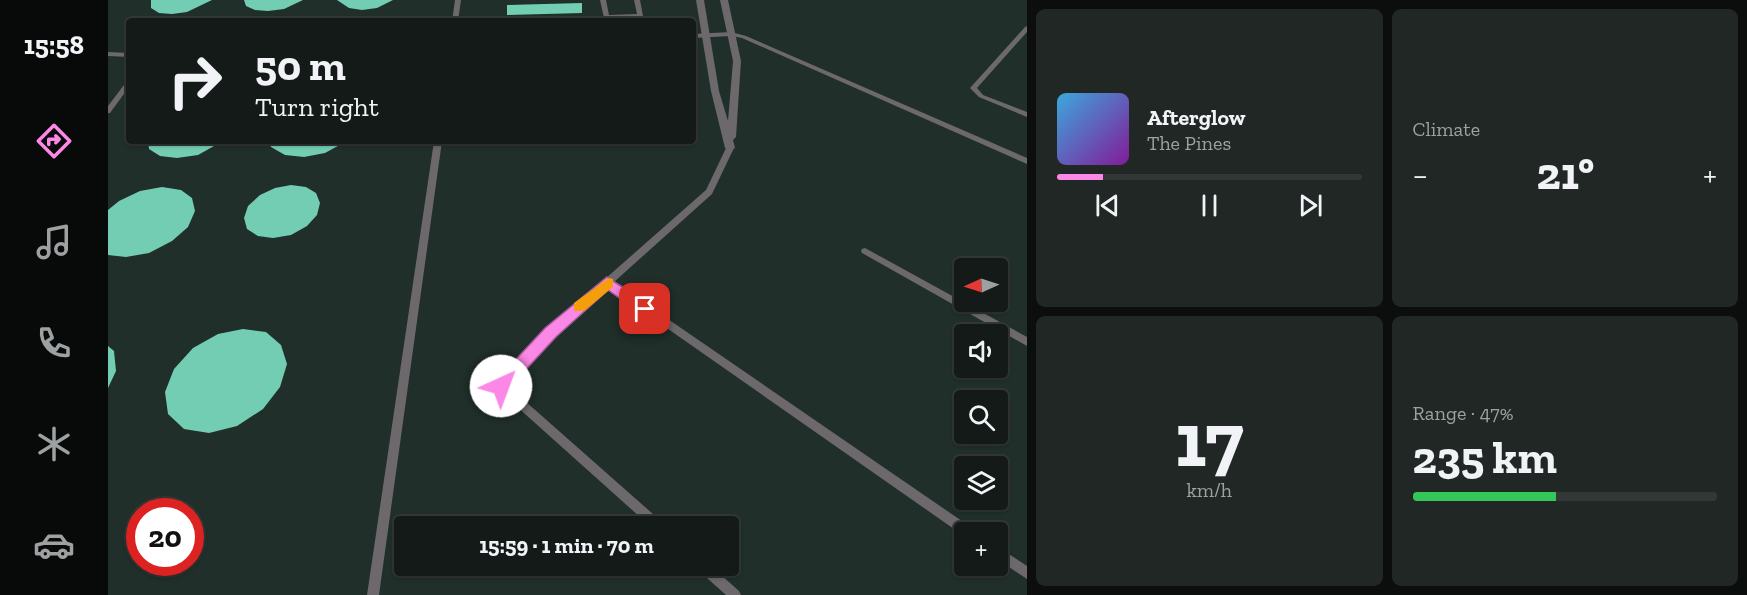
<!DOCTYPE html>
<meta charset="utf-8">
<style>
body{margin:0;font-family:"Zilla Slab",serif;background:#212725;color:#f1f3f6;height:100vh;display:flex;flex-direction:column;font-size:22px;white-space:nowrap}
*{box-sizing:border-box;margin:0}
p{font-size:20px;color:#9da1a2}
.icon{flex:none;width:33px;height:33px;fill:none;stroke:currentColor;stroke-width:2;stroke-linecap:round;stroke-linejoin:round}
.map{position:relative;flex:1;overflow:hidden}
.panel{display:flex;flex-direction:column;gap:9px;padding:9px;background:#0b0e0d;width:720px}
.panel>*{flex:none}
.top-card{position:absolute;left:18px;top:18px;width:570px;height:126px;border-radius:6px;box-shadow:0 2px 4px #0004,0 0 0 2px #333837;background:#141a18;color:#f1f3f6;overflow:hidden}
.needle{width:39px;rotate:267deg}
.controls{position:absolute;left:846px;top:258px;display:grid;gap:12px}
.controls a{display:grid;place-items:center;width:54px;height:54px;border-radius:6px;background:#141a18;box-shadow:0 2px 4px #0004,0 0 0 2px #333837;font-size:30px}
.speed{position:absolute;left:18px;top:498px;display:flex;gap:12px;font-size:30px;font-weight:700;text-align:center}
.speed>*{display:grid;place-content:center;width:78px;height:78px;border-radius:50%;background:#141a18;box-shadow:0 2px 4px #0004,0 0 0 2px #333837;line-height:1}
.speed .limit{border:9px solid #d22;background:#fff;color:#111}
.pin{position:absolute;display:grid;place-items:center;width:51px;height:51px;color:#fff;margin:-26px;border-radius:12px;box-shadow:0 3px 9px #0006}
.me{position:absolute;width:66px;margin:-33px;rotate:43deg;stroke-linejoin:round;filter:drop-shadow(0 0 4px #0008)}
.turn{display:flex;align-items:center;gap:21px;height:126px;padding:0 30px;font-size:27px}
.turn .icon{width:78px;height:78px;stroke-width:2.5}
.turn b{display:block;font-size:42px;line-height:51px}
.big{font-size:45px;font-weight:700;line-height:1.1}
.panel .card{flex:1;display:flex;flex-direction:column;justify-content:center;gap:9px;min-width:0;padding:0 21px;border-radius:9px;background:#212725}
.panel .dial{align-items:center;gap:0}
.dial b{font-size:78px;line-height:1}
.song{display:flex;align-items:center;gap:18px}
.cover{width:72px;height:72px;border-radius:9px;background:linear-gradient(135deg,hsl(200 70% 55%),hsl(290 70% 35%))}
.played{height:6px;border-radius:3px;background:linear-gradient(90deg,#fb87e6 15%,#333837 15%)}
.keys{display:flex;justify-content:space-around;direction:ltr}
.heat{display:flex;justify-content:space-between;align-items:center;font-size:33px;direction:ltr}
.charge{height:9px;border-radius:4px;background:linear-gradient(90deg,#34c759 47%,#333837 0)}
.panel .tiles{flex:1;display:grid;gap:9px;grid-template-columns:repeat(2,1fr)}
.trip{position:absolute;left:286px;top:516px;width:345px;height:60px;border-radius:6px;background:#141a18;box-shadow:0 2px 4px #0004,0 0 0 2px #333837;font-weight:700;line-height:60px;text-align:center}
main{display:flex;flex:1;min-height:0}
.menu{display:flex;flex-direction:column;width:108px;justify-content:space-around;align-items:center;background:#080a0a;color:#9da1a2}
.menu .icon{width:42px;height:42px}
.menu .selected{color:#fb87e6}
.menu b{font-size:27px;color:#f1f3f6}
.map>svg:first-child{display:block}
</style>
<main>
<nav class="menu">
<b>15:58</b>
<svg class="icon selected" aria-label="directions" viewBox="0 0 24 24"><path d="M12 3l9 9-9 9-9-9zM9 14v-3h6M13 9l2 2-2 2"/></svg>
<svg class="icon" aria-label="music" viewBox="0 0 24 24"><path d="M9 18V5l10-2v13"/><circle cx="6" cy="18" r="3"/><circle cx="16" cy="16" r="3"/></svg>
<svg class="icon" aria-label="phone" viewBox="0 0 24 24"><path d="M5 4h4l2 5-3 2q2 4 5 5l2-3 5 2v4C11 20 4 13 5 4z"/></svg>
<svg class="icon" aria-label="climate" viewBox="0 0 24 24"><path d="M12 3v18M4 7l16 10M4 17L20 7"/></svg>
<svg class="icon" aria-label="car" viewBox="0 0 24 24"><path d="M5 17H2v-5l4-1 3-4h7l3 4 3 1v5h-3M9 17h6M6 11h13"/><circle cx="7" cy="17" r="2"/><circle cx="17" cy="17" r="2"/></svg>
</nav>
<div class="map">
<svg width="919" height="595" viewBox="0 0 919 595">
<rect width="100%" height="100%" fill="#1a2320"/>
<path fill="#202f2a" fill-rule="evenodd" d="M0,0H919V595H0ZM21,21H585V141H21ZM856,268H890V302H856ZM856,334H890V368H856ZM856,400H890V434H856ZM856,466H890V500H856ZM32,512H82V562H32ZM297,526H621V566H297ZM856,532H890V566H856Z"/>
<path fill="#73cdb3" d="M43,0H104L79,12L64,14L51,13L43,8Z
M136,0H195L176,9L160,11L147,10L138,6Z
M229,0H285L269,8L254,10L241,8Z
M474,3V13L399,15V5Z
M40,141H115L90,155L69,158L52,156L41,149Z
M161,141H239L217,153L196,157L177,155L163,147Z
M183,185L198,187L208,193L212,203L209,215L199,226L183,235L165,238L150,236L139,229L136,218L140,206L152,195L167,188Z
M54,187L73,190L84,198L87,211L80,227L64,241L41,253L18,257L0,255V210L11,201L32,191Z
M135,329L158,332L173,345L179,364L172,387L155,409L129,426L101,433L76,429L60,414L57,392L66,369L85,348L110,334Z
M0,346L6,351L8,371L0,388Z"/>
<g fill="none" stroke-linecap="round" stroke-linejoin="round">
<path fill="#6c686b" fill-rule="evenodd" d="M347,0H353L350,21H344Z
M492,0H498L501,15L529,14L526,0H532L535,16L532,18H496Z
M919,26V32L869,88L875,95L919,112V117L871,97L862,88L917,27Z
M623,32L638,36L919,158V164L634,38L623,36L585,38V34Z
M0,52L21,53V57L0,56Z
M21,80V87L2,113H0V106L19,81Z
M326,141H334L271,595H259Z
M619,146H622L626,148L604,194L506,282L864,528L866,532H856V536L500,287L445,336L400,386L554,522L556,526H542L389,389L388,386L389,383L439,330L598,190Z
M757,248L919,337V346L754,253L753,251L754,249Z
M890,547L919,566V579L890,560Z
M588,566H603L631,591L633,595H618L590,570Z"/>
<path fill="#6c686b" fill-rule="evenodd" d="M588,0H596L611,91L620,121L625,61L612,0H620L633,61L628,137L625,140L627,148L622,151L617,148L603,91Z"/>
</g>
<path fill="#fb87e6" stroke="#a35896" stroke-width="1.5" d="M499,277L542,305V313H532L500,290L448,337L398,391H387L385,386L387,382L437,328Z"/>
<path fill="#f59e0b" d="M501,278L505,279V287L476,311H466V303Z"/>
</svg>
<div class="controls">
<a><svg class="needle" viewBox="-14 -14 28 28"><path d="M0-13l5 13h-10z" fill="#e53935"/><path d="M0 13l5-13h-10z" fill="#9da1a2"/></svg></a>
<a><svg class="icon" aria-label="sound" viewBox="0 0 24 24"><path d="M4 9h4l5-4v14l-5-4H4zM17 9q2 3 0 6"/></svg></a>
<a><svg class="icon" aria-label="search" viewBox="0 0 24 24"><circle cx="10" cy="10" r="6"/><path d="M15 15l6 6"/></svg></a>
<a><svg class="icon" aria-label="layers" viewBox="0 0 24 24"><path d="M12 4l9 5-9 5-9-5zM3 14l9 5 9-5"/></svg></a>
<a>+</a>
</div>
<div class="speed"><div class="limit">20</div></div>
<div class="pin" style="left:537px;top:309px;background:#d93025"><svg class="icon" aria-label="arrive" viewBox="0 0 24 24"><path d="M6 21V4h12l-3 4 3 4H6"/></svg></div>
<svg class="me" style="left:393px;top:386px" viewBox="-20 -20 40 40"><circle r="19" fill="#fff"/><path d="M0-13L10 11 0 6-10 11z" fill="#fb87e6"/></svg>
<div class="trip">15:59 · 1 min · 70 m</div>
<div class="top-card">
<div class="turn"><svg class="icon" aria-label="right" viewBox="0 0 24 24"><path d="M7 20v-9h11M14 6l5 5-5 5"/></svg><div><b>50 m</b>Turn right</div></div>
</div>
</div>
<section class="panel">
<div class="tiles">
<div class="card">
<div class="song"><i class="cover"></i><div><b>Afterglow</b><p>The Pines</p></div></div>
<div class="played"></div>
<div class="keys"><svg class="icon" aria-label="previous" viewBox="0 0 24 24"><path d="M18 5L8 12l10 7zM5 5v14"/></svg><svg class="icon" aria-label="pause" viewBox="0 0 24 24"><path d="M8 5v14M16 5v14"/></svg><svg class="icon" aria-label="next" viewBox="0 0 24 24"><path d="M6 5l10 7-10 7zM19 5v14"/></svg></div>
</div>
<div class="card"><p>Climate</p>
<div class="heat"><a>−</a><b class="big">21°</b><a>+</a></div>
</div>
<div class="card dial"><b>17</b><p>km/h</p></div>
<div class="card"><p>Range · 47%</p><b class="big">235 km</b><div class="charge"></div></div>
</div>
</section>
</main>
